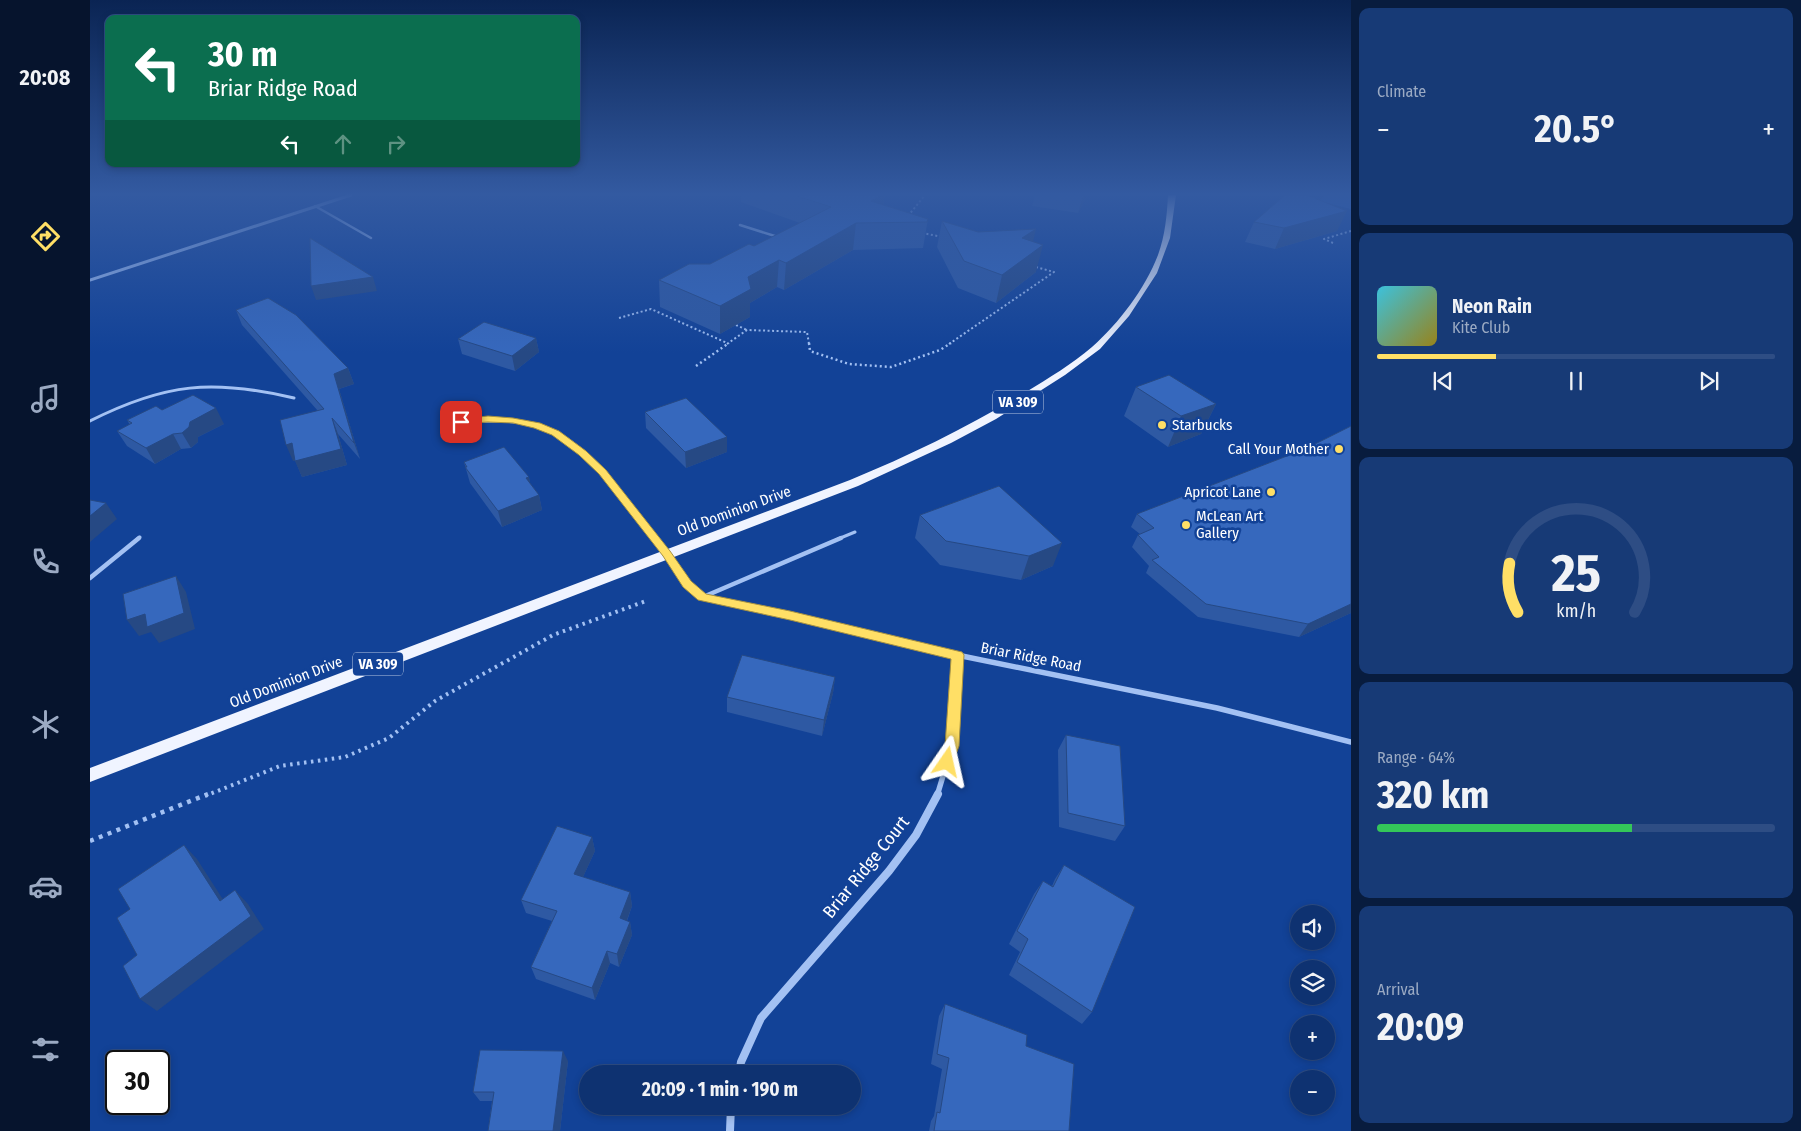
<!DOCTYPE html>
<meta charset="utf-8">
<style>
body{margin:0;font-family:"Fira Sans Condensed",sans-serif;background:#173a76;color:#f1f3f6;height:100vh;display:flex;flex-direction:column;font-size:19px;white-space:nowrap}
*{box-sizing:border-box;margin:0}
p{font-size:16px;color:#9baac3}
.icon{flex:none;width:28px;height:28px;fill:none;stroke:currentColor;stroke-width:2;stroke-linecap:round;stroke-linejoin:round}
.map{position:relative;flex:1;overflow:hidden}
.details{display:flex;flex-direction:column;gap:8px;padding:8px;background:#081c3e;width:450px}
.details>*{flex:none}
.banner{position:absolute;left:15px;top:15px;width:475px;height:152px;border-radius:10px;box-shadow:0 2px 8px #0003,0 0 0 1px #2e4d84;background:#0b6e4f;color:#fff;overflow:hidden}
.tools{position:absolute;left:1200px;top:905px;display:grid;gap:10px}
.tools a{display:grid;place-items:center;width:45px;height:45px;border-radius:50%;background:#0e3271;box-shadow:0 2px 8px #0003,0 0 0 1px #2e4d84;font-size:25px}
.speed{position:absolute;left:15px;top:1050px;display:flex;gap:10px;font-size:25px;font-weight:700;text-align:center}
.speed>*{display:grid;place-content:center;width:65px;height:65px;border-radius:50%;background:#0e3271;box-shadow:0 2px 8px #0003,0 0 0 1px #2e4d84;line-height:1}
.speed .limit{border:2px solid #111;border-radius:8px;background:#fff;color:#111}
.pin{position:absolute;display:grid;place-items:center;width:42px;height:42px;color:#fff;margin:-21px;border-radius:10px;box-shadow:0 2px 8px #0006}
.me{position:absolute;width:55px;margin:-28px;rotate:11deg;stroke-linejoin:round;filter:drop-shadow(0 0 4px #0008)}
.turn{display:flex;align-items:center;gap:18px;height:105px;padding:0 20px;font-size:22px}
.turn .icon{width:65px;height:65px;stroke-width:2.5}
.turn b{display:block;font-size:35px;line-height:42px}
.lanes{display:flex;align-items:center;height:48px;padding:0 20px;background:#0003;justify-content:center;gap:25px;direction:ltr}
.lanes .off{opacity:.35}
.big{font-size:38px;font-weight:700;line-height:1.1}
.details .tile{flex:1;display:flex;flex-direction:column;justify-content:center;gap:8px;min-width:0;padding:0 18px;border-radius:10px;background:#173a76}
.details .dial{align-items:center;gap:0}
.dial svg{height:130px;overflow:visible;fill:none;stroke:#2e4d84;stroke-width:7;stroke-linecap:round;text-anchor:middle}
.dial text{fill:#f1f3f6;stroke:none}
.song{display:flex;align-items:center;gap:15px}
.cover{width:60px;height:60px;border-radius:8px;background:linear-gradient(135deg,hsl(190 70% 55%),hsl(50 70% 35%))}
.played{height:5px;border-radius:2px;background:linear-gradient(90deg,#ffdf66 30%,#2e4d84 30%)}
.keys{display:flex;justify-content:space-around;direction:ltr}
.heat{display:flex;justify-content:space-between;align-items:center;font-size:28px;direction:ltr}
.charge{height:8px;border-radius:4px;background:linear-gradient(90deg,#34c759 64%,#2e4d84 0)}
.trip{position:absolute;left:489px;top:1065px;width:282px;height:50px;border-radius:25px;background:#0e3271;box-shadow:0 2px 8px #0003,0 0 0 1px #2e4d84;font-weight:700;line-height:50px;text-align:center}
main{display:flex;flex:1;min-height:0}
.menu{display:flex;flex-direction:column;width:90px;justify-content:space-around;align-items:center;background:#06142d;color:#9baac3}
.menu .icon{width:35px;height:35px}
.menu .selected{color:#ffdf66}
.menu b{font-size:22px;color:#f1f3f6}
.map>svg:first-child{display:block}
</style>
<main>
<nav class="menu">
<b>20:08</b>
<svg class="icon selected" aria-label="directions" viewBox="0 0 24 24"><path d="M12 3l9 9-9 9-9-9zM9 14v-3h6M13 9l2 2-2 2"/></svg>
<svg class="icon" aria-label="music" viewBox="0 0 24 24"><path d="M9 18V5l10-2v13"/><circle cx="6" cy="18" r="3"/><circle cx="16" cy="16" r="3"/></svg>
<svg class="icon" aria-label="phone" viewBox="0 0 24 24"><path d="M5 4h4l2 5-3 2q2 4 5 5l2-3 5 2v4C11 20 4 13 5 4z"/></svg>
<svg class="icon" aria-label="climate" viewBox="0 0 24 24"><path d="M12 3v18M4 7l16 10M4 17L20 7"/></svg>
<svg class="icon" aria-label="car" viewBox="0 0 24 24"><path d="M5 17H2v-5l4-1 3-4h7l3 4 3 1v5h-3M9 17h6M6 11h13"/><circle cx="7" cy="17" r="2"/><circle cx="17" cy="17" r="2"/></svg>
<svg class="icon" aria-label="filters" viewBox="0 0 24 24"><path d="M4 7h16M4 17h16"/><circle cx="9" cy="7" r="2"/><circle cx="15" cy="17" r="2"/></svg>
</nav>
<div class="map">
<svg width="1261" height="1131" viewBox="0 0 1261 1131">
<rect width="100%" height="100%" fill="#124297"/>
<path fill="#255ab6" d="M1235,195H1261V209L1229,201Z"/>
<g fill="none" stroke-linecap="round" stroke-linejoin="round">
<path stroke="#a3c1f3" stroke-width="2" stroke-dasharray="2 2.5" stroke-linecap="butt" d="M818,216L835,195
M832,233L853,237
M1243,243L1234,239L1261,231
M529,318L561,309L637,343
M646,325L657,330
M637,344L657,330L717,332L719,344
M859,344L964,272L946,267"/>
<path stroke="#a3c1f3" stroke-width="2.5" stroke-dasharray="2 3" stroke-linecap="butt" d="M719,343L720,351L759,364L801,367L850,350L861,343
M606,366L639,343"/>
<path stroke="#a3c1f3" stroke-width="4" stroke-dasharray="2.5 4.5" stroke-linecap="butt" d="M115,796L190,766L255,757L299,738L345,701L463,635L556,601"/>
<path stroke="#a3c1f3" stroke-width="4.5" stroke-dasharray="4 5.5" stroke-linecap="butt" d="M0,841L118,794"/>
<path stroke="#a3c1f3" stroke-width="2.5" d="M225,206L281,238
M650,225L688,237"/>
<path stroke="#a3c1f3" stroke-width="3" d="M0,421C75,383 123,379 204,398
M47,539L50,537
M748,539L765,532"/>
<path stroke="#a3c1f3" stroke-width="4.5" d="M0,578L49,538
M613,597L751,538"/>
<path stroke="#a3c1f3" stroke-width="3" d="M0,280L261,195"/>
<path stroke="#a3c1f3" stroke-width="4.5" d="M371,422C402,419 437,418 466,433C508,456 536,502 565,539"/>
<path stroke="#a3c1f3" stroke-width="5.5" d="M564,538L597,584L613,597L700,615L867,655L1127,708L1261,742
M847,796L862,746L867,655"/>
<path stroke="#a3c1f3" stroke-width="8" d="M649,1074L651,1062L671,1018L799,871L826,835L848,794
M640,1131L641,1106"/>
<path fill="#f0f4ff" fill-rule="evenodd" d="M1078,195H1086L1080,238L1067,273L1039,316L1010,349L975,375L906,419L861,443L768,486L0,782V768L760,480C821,455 880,426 936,392C959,378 982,364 1002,347C1029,323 1055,289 1068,255C1075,236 1077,215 1078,195Z"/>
</g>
<path fill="#2e59a3" d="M651,195H795L793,205L838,219L833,248L763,250L694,290L687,287L660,303V317L630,334L570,307L569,280L620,264L664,246L710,223L651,202Z
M945,195H997L988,213L942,206Z
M852,221L888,232L943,242L946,272L906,303L868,288L847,247Z
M1164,222L1247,231L1185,249L1155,242Z
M146,310L258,368L264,384L249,389L270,459L248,434L257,465L212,477L205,460L203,461L228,411L152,325Z
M446,338L449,352L425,371L372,354L368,339Z
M1046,387L1126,404L1111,434L1078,447L1034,416Z
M72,410L134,424L108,437V442L101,448L91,449L65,464L37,446L27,431L40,425L37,420Z
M555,412L637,452L596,468L556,428Z
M1261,426V613L1209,637L1108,617L1056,573L1059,566L1042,547L1048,535L1050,534L1041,527L1047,514L1215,449Z
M374,462L439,477L440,484L449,495L452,510L412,527L380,483Z
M909,486L963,566L931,580L850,565L825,538L830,515Z
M745,677L743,693L732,736L637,712V697Z
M976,735L1035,826L1025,841L969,827L968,750Z
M502,837L505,851L493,877L540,892L542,906L537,921L540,922L542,935L529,967L520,963L505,1000L446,979L441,967L462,921L436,913L431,900Z
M974,865L1002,1012L992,1024L919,975L930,952L919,944L944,894L953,881L962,886L965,879Z
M855,1004L936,1046L979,1131H839L841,1121L844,1116L852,1069L841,1064L849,1016Z
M478,1061L470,1131H398L402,1101H390L383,1092Z"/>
<path fill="#264984" d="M792,195H795L791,218L781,201Z
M993,195H997L988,213Z
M1257,211L1247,231L1185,249L1194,228Z
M766,223L763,250L694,290L696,263Z
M946,229L940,255L953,245L946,272L906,303L912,275L932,238Z
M689,260L687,287L660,303V317L630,334V306L658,277Z
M283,277L287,291L226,300L221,286Z
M446,338L449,352L425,371L422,356Z
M258,368L264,384L249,389L270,459L264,443L244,374Z
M1126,404L1111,434L1078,447L1091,416Z
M126,408L134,424L108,437V442L101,448L92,433L100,422Z
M242,418L248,434L257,465L212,477L205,461Z
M83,434L91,449L65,464L56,448Z
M637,437V452L596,468L595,452Z
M202,443L208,459L203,461L196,445Z
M439,477L442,493L436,478Z
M449,495L452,510L412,527L408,511Z
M16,503L27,519L0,542V516Z
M972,543L963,566L931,580L939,556Z
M86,576L96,592L105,629L69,643L61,632L49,636L37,620Z
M1261,604V613L1209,637L1218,624Z
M745,677L743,693L732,736L734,720Z
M502,837L505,851L488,888L484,874Z
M94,845L107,859L143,915L130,901Z
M145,890L158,904L174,929L67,1011L50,999Z
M540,892L542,906L533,931L530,918Z
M540,922L542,935L529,967L527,954Z
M517,951L520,963L505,1000L502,988Z
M473,1051L478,1061L470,1131H463Z"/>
<path fill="#3668bd" stroke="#264984" d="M704,195H792L781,201L838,219L837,222L766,223L696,263L689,260L658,277L661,289L630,306L569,280L599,264H620L659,244L664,246L741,207Z
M1195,195H1217L1257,211L1194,228L1164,222Z
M852,221L888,232L946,229L932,238L953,245L912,275L874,261Z
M220,238L283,277L221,286Z
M178,298L206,315L258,368L244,374L264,443L242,418L251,449L205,461L202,443L196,445L190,420L234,409L146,310Z
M394,322L446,338L422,356L368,339Z
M1079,375L1126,404L1091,416L1046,387Z
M103,395L126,408L100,422L99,427L92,433L83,434L56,448L27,431L42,423L37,420L66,406L72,410Z
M596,398L637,437L595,452L555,412Z
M1261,426V604L1218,624L1116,604L1062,560L1069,557L1048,535L1064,528L1047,514L1215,449Z
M414,447L439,477L436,478L449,495L408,511L375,467H377L374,462Z
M909,486L972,543L939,556L856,541L830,515Z
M0,500L16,503L0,516Z
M86,576L94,613L57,627L55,614L37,620L33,594Z
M652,655L745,677L734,720L637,697Z
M976,735L1030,746L1035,826L978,813Z
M467,826L502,837L484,874L540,892L530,918L540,922L527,954L517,951L502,988L441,967L467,911L431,900Z
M94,845L130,901L145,890L161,916L50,999L33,966L47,955L27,918L40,909L28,889Z
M974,865L1045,907L1002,1012L927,962L938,939L927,931L953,881L963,887Z
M855,1004L937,1035L936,1046L984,1064L979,1131H844L847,1112L850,1113L859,1058L847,1054Z
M390,1050L473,1051L463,1131H398L404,1092H383Z"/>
<linearGradient id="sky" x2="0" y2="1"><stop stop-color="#0a2453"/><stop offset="0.55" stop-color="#335aa1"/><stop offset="1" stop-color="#335aa1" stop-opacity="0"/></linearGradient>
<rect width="1261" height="353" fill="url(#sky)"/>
<path fill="#ffdf66" stroke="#a69142" d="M398,416L423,418L450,423L469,431L496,451L516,470L580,551L601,581L616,594L700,611L872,652L874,655L869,746L862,766L857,768L852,766L850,762L855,746L861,659L700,620L608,600L593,587L573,556L509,474L489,455L462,435L444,428L423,423L398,422L371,424L366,422L371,419Z"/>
<g fill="#ffdf66" stroke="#124297" stroke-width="2">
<circle cx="1072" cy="425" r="5"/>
<circle cx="1249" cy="449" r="5"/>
<circle cx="1181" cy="492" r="5"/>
<circle cx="1096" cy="525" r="5"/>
</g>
<g text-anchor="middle" stroke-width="5" stroke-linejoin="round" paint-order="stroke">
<g fill="#124297" stroke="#b8c6e0" stroke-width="1">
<rect x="903" y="390.5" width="50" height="23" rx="4"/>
<rect x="263" y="652.5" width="50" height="23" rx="4"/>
</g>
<g font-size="14" font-weight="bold" fill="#fff">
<text x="928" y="407">VA 309</text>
<text x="288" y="669">VA 309</text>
</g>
<g font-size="15" fill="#fff" stroke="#124297" text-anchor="start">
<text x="1082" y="430">Starbucks</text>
<text x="1239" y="454" text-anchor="end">Call Your Mother</text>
<text x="1171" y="497" text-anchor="end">Apricot Lane</text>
<text x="1106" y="521">McLean Art<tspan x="1106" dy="17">Gallery</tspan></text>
</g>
<g font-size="15" fill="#fff" stroke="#124297">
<text transform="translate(644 511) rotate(-20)" y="5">Old Dominion Drive</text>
<text transform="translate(941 657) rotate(11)" y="5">Briar Ridge Road</text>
<text transform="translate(196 682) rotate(-21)" y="5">Old Dominion Drive</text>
</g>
<g font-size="18" fill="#fff" stroke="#124297">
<text transform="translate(776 867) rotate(-51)" y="6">Briar Ridge Court</text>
</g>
</g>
</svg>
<div class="tools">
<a><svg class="icon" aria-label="sound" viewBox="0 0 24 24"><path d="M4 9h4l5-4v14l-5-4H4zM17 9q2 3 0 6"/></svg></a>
<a><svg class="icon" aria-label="layers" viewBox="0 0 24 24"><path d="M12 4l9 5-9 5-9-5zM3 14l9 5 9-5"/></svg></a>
<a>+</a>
<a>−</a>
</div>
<div class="speed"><div class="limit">30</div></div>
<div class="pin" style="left:371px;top:422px;background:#d93025"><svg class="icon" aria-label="arrive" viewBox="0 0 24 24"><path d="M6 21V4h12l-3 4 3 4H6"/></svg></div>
<svg class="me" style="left:857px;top:762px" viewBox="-20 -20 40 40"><path d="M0-17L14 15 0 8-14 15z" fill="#ffdf66" stroke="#fff" stroke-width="4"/></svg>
<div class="trip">20:09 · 1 min · 190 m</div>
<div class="banner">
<div class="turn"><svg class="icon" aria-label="left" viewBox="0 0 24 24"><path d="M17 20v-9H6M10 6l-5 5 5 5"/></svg><div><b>30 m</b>Briar Ridge Road</div></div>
<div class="lanes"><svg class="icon" aria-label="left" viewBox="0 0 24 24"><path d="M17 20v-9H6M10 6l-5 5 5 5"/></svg><svg class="icon off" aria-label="ahead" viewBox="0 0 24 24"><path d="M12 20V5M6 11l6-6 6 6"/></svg><svg class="icon off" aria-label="right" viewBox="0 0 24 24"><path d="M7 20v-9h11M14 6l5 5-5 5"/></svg></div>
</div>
</div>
<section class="details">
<div class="tile"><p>Climate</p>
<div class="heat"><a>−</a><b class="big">20.5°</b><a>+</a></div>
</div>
<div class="tile">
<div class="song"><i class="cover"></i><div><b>Neon Rain</b><p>Kite Club</p></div></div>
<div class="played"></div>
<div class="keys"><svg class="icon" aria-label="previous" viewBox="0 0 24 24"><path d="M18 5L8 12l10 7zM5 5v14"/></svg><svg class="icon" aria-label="pause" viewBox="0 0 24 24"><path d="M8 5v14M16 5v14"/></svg><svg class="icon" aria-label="next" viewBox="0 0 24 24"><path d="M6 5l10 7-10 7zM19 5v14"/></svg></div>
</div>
<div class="tile dial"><svg viewBox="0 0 100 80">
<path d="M14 69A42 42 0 1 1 86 69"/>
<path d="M14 69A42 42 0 0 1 9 39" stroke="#ffdf66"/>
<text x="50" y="56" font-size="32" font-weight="700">25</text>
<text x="50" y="72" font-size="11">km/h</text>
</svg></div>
<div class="tile"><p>Range · 64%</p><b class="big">320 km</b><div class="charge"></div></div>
<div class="tile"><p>Arrival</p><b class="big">20:09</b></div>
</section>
</main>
